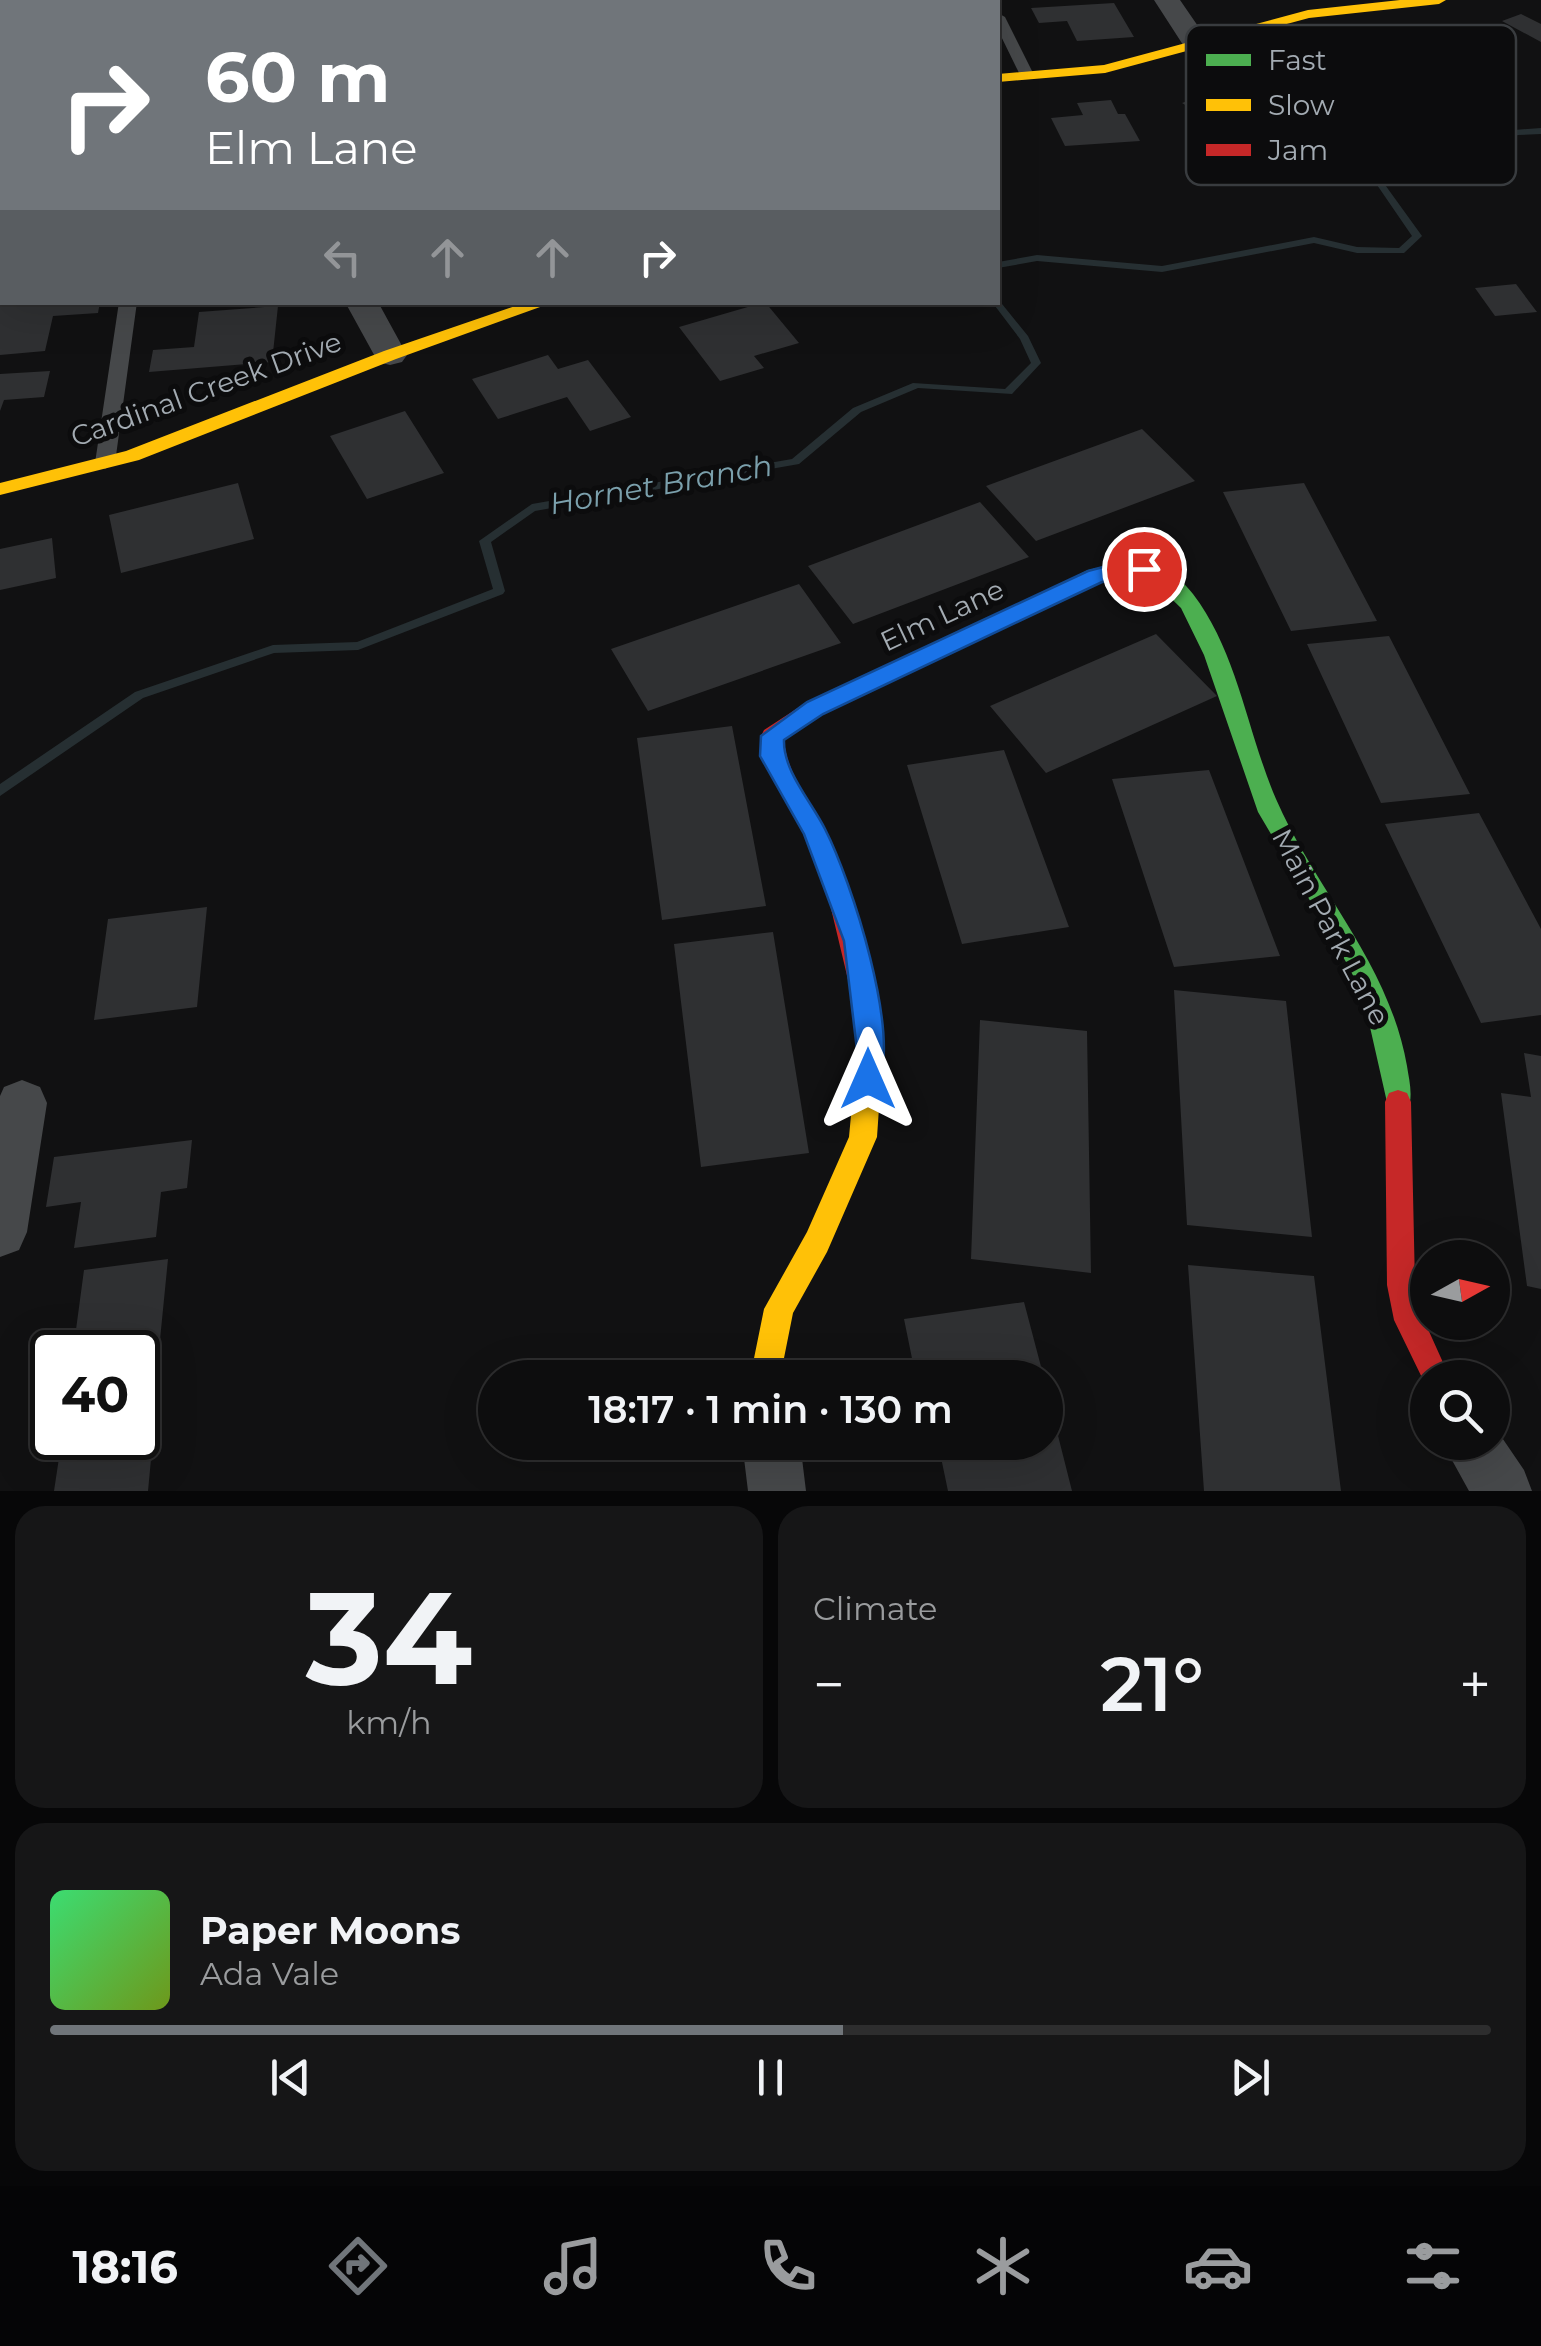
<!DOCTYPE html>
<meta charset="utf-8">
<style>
body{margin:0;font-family:Montserrat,sans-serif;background:#161617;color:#f1f3f6;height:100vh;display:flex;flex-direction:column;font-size:38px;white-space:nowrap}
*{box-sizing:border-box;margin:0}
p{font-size:32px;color:#9a9c9e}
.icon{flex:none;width:55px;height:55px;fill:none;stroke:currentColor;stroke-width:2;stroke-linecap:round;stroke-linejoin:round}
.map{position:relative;height:1491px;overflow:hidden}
.drawer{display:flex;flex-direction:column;gap:15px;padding:15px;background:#070708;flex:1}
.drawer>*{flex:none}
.banner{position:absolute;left:0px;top:0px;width:1000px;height:305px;box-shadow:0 10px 40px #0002,0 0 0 2px #2d2d2e;background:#70757a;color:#fff;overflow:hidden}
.needle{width:65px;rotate:82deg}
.fabs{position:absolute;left:1410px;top:1240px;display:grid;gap:20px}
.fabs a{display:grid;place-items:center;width:100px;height:100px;border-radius:50%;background:#0d0d0e;box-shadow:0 10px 40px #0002,0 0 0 2px #2d2d2e;font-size:50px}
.speed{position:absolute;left:30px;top:1330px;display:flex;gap:20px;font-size:50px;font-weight:700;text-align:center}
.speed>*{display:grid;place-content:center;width:130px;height:130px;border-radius:50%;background:#0d0d0e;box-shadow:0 10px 40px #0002,0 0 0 2px #2d2d2e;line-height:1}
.speed .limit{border:5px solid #111;border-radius:15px;background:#fff;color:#111}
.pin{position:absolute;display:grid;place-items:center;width:85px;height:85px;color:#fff;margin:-42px;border:5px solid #fff;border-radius:50%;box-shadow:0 2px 10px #0007}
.me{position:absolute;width:110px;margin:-55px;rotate:0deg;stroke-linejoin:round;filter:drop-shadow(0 0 8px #0008)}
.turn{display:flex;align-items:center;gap:35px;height:210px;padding:0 40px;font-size:45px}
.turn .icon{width:130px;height:130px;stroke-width:2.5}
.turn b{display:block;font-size:70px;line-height:85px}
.lanes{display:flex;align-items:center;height:95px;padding:0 40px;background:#0003;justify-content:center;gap:50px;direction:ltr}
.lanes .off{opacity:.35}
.big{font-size:75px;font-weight:600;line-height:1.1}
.drawer .card{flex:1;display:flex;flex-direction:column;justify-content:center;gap:15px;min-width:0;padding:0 35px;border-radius:30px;background:#161617}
.drawer .dial{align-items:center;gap:0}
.dial b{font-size:130px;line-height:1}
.song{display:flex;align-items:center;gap:30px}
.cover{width:120px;height:120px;border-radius:15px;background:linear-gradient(135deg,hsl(140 70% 55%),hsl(80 70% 35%))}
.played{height:10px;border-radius:5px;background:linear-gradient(90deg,#70757a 55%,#2d2d2e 55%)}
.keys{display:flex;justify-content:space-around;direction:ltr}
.heat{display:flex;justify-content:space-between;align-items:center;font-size:55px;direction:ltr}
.drawer .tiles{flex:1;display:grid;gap:15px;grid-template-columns:1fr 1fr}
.card:last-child{grid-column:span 2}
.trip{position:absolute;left:478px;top:1360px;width:585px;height:100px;border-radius:50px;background:#0d0d0e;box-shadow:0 10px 40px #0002,0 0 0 2px #2d2d2e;font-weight:600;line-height:100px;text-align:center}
.menu{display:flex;height:160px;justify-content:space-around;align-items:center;background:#050506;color:#9a9c9e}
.menu .icon{width:70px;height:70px}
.menu .on{color:#70757a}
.menu b{font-size:45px;color:#f1f3f6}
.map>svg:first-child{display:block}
</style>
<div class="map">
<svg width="1541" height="1491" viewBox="0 0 1541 1491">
<rect width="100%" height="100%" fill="#111112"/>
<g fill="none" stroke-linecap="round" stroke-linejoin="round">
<path fill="#262f32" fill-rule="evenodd" d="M1541,128V134L1518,135L1480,150L1413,154L1384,165L1383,182L1422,236L1404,253H1357L1314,243L1162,272L1037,261L998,268V262L1037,255L1162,266L1314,237L1357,247L1399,248L1412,236L1375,182L1377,162L1412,148L1479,144L1514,130Z
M998,299L1028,336L1041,363L1012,394L918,388L861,412L799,464L535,511L491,542L505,591L503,594L358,650L274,653L143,698L0,796V784L135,692L273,645L357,642L493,589L479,541L532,504L792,459L853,408L913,383L1005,389L1031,363L1020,339L992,302H998Z"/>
</g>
<path fill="#2f3032" d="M1114,3L1134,37L1077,41L1067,21L1039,23L1031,8Z
M1521,14L1541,24V42L1502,21Z
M1238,82L1293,114L1267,125L1241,110L1212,121L1182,103Z
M1111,100L1118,114H1125L1140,141L1065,146L1051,118L1083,115L1077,103Z
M1516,284L1537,312L1495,316L1475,288Z
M0,302H100L98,313L53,316L45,351L0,355Z
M765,302L799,343L754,356L764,368L720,381L679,327Z
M278,306L272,362L149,372L153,350L194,347L199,312Z
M548,355L558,369L588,360L631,417L590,431L567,397L498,419L472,379Z
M50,371L44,397L4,400L0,411V374Z
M405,411L444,473L367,499L330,436Z
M1142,429L1195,481L1036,541L986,486Z
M238,483L254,539L121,573L109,515Z
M1304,483L1377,621L1291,631L1223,492Z
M980,502L1029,557L853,624L808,566Z
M52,538L56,578L0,590V549Z
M799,584L841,643L648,711L611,649Z
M1156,634L1217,696L1046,773L990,706Z
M1389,636L1470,794L1381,803L1307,644Z
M732,726L766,906L662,920L637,738Z
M1004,750L1069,927L962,944L907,765Z
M1209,770L1280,956L1174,967L1112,779Z
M1479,813L1541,929V1015L1481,1023L1385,824Z
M207,907L197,1007L94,1020L108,919Z
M773,932L809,1153L701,1167L674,944Z
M1174,990L1286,1001L1312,1237L1187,1225Z
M980,1020L1087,1031L1091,1273L971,1259Z
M1524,1053L1541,1056V1289L1527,1286L1501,1093L1531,1097Z
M192,1140L187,1188L161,1192L156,1237L74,1248L81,1202L46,1207L54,1157Z
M168,1259L158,1360L138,1362V1352H73L84,1270Z
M1188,1265L1314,1276L1341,1491H1204Z
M1024,1302L1044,1378H916L904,1319Z
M1046,1388L1072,1491H948L939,1448L909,1453L907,1442H1045Z
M157,1396L148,1491H54L62,1438H138V1399Z"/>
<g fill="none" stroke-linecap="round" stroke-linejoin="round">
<path fill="#46484a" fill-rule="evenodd" d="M236,0H250V2H236Z
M609,0H623V2H609Z
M982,0H996L997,2H983Z
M998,13L1005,17L1034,75L1032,78L1020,75L998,30Z
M119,302H137L115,463L105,469L95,463Z"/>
<path fill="#46484a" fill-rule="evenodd" d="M405,0H431V2H405Z
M780,0H806L807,2H781Z
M1154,0H1180L1211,45L1207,51H1187Z
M2,90V111L0,112V91Z
M345,302H378L407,355L402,362L390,365L378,362Z
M22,1080L40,1087L47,1103L27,1232L19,1250L0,1257V1096L4,1087Z
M1492,1423L1524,1470L1532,1491H1469L1442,1442H1492Z
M742,1442H800L806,1491H748Z"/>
<path fill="#4caf50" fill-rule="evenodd" d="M1128,561C1155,562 1176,572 1193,594C1238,653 1247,732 1276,799C1316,891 1389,963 1407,1066C1409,1080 1414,1097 1407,1111L1398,1114L1389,1111L1365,1005L1346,962L1258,812L1204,655L1181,608L1151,579L1128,575L1102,581L1036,611L1026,604L1029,599L1088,570Z"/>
<path fill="#ffc107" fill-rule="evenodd" d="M1400,0H1446L1439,4L1309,18L1105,73L998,82V74L1104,65L1308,10Z
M527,302H554L396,359L139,460L0,495V483L126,451L384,351Z
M864,990L873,993L883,1050L877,1137L827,1252L793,1313L780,1378H750L764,1309L807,1232L849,1137L857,1050L851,1001L855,993Z"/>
<path fill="#c62828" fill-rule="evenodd" d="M1036,597L1046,604L1043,609L823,714L784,740C787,777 814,805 829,837C853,890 868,945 877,1001L873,1009L864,1012L855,1009L828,896L804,835L771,775L761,736L764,730L807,702Z
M1398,1090L1407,1093L1411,1102L1415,1285L1423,1318L1450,1378H1428V1390L1394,1320L1387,1285L1385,1102L1389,1093Z"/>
</g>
<path fill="#1a73e8" stroke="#114b97" stroke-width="2.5" d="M1122,562H1144L1154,569L1144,576L1102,582L823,714L784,740C783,771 811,801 825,829C851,880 902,1035 877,1088L868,1091L858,1088L854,1079L857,1050L844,941L804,834L760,756L761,736L807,702L1088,571Z"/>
<g text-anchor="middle" stroke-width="10" stroke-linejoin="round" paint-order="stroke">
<g font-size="28" fill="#a3abb2" stroke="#0c0c0d">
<text transform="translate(206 389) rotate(-20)" y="10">Cardinal Creek Drive</text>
<text transform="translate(942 615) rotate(-25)" y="10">Elm Lane</text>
<text transform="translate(1331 927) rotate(62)" y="10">Main Park Lane</text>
</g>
<g font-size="30" font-style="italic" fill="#7ba0ac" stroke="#0c0c0d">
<text transform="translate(661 485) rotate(-10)" y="10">Hornet Branch</text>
</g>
</g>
<rect x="1186" y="25" width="330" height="160" rx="15" fill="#0c0c0d" stroke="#393c3f" stroke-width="2.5"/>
<rect x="1206" y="54" width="45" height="12" fill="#4caf50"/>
<rect x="1206" y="99" width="45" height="12" fill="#ffc107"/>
<rect x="1206" y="144" width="45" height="12" fill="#c62828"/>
<g font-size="28" fill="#a3abb2">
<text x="1268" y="70">Fast</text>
<text x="1268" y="115">Slow</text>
<text x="1268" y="160">Jam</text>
</g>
</svg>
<div class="fabs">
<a><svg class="needle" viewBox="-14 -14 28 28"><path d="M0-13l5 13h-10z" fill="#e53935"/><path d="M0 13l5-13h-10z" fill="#9a9c9e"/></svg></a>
<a><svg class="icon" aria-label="search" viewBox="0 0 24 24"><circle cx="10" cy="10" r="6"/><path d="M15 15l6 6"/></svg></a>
</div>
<div class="speed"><div class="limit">40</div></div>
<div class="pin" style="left:1144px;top:569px;background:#d93025"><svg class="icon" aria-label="arrive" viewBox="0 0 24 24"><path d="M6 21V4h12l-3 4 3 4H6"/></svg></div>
<svg class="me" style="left:868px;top:1079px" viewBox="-20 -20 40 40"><path d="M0-17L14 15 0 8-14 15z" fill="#1a73e8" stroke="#fff" stroke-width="4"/></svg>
<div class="trip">18:17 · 1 min · 130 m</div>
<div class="banner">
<div class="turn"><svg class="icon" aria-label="right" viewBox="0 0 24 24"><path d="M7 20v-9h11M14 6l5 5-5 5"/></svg><div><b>60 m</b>Elm Lane</div></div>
<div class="lanes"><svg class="icon off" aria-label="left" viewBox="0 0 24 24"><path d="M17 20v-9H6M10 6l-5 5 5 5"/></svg><svg class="icon off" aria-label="ahead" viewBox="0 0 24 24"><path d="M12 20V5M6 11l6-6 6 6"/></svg><svg class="icon off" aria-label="ahead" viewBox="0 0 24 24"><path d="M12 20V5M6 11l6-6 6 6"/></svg><svg class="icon" aria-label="right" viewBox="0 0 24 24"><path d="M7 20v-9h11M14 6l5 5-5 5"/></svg></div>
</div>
</div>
<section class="drawer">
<div class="tiles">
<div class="card dial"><b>34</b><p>km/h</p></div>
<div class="card"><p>Climate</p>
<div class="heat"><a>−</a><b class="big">21°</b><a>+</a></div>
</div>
<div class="card">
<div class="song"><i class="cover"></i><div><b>Paper Moons</b><p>Ada Vale</p></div></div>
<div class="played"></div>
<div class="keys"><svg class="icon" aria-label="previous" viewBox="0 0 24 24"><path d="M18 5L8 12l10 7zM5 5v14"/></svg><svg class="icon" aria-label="pause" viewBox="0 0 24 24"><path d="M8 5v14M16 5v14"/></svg><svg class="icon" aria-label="next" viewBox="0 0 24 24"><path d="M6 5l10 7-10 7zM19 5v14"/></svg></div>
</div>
</div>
</section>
<nav class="menu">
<b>18:16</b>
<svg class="icon on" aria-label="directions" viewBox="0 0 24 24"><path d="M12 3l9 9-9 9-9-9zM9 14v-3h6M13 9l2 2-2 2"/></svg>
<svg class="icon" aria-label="music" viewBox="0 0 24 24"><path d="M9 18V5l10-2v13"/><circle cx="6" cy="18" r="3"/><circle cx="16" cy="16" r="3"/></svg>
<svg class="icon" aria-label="phone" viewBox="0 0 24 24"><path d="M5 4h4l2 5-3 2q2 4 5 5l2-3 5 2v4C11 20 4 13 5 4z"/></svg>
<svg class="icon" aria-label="climate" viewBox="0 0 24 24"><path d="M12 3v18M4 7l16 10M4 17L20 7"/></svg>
<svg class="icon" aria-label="car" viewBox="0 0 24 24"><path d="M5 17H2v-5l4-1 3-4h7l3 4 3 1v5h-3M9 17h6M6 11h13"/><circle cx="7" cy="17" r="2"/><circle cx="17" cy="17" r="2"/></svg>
<svg class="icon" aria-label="filters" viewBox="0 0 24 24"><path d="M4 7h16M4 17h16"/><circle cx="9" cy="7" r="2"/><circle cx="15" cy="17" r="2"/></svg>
</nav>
